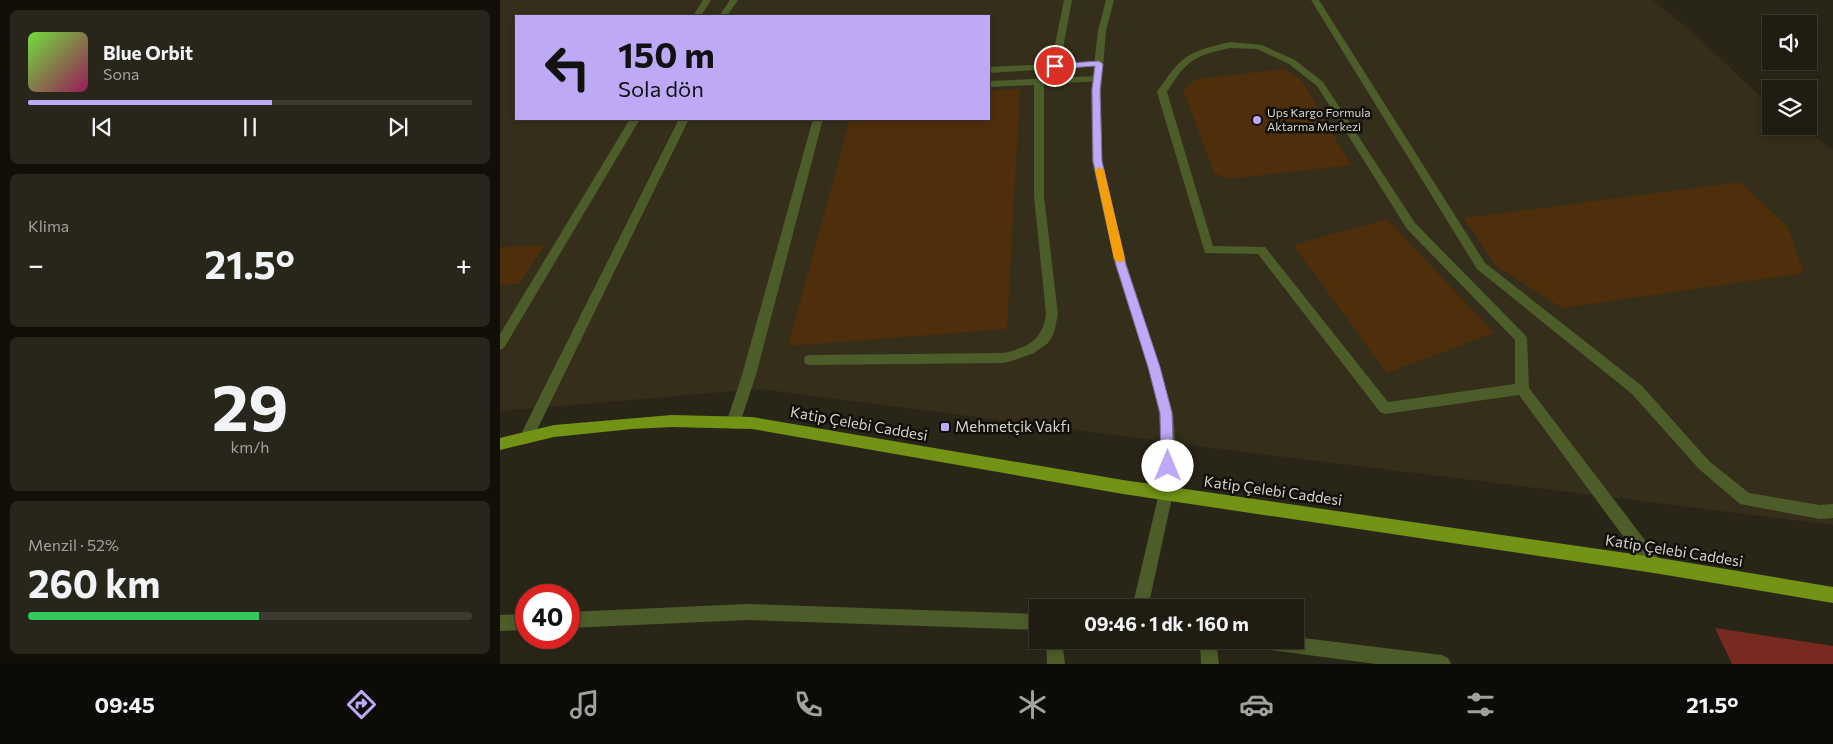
<!DOCTYPE html>
<html lang="tr">
<meta charset="utf-8">
<style>
body{margin:0;font-family:Commissioner,sans-serif;background:#28251a;color:#f1f3f6;height:100vh;display:flex;flex-direction:column;font-size:19px;white-space:nowrap}
*{box-sizing:border-box;margin:0}
p{font-size:16px;color:#a2a19f}
.icon{flex:none;width:28px;height:28px;fill:none;stroke:currentColor;stroke-width:2;stroke-linecap:round;stroke-linejoin:round}
.map{position:relative;flex:1;overflow:hidden}
.panel{display:flex;flex-direction:column;gap:10px;padding:10px;background:#120f09;width:500px}
.panel>*{flex:none}
.top-card{position:absolute;left:15px;top:15px;width:475px;height:105px;border-radius:0px;box-shadow:0 2px 8px #0003,0 0 0 1px #3d3a31;background:#bda9f5;color:#111;overflow:hidden}
.controls{position:absolute;left:1262px;top:15px;display:grid;gap:10px}
.controls a{display:grid;place-items:center;width:55px;height:55px;border-radius:0px;background:#201c11;box-shadow:0 2px 8px #0003,0 0 0 1px #3d3a31;font-size:25px}
.speed{position:absolute;left:15px;top:584px;display:flex;gap:10px;font-size:25px;font-weight:700;text-align:center}
.speed>*{display:grid;place-content:center;width:65px;height:65px;border-radius:50%;background:#201c11;box-shadow:0 2px 8px #0003,0 0 0 1px #3d3a31;line-height:1}
.speed .limit{border:8px solid #d22;background:#fff;color:#111}
.pin{position:absolute;display:grid;place-items:center;width:42px;height:42px;color:#fff;margin:-21px;border:2px solid #fff;border-radius:50%;box-shadow:0 1px 5px #0007}
.me{position:absolute;width:55px;margin:-28px;rotate:0deg;stroke-linejoin:round;filter:drop-shadow(0 0 4px #0008)}
.turn{display:flex;align-items:center;gap:18px;height:105px;padding:0 20px;font-size:22px}
.turn .icon{width:65px;height:65px;stroke-width:2.5}
.turn b{display:block;font-size:35px;line-height:42px}
.big{font-size:38px;font-weight:700;line-height:1.1}
.panel .card{flex:1;display:flex;flex-direction:column;justify-content:center;gap:8px;min-width:0;padding:0 18px;border-radius:8px;background:#28251a}
.panel .dial{align-items:center;gap:0}
.dial b{font-size:65px;line-height:1}
.song{display:flex;align-items:center;gap:15px}
.cover{width:60px;height:60px;border-radius:8px;background:linear-gradient(135deg,hsl(100 70% 55%),hsl(330 70% 35%))}
.played{height:5px;border-radius:2px;background:linear-gradient(90deg,#bda9f5 55%,#3d3a31 55%)}
.keys{display:flex;justify-content:space-around;direction:ltr}
.heat{display:flex;justify-content:space-between;align-items:center;font-size:28px;direction:ltr}
.charge{height:8px;border-radius:4px;background:linear-gradient(90deg,#34c759 52%,#3d3a31 0)}
.trip{position:absolute;left:529px;top:599px;width:275px;height:50px;border-radius:0px;background:#201c11;box-shadow:0 2px 8px #0003,0 0 0 1px #3d3a31;font-weight:700;line-height:50px;text-align:center}
.menu{display:flex;height:80px;justify-content:space-around;align-items:center;background:#0d0b07;color:#a2a19f}
.menu .icon{width:35px;height:35px}
.menu .selected{color:#bda9f5}
.menu b{font-size:22px;color:#f1f3f6}
main{display:flex;flex:1;min-height:0}
.map>svg:first-child{display:block}
</style>
<main>
<section class="panel">
<div class="card">
<div class="song"><i class="cover"></i><div><b>Blue Orbit</b><p>Sona</p></div></div>
<div class="played"></div>
<div class="keys"><svg class="icon" aria-label="previous" viewBox="0 0 24 24"><path d="M18 5L8 12l10 7zM5 5v14"/></svg><svg class="icon" aria-label="pause" viewBox="0 0 24 24"><path d="M8 5v14M16 5v14"/></svg><svg class="icon" aria-label="next" viewBox="0 0 24 24"><path d="M6 5l10 7-10 7zM19 5v14"/></svg></div>
</div>
<div class="card"><p>Klima</p>
<div class="heat"><a>−</a><b class="big">21.5°</b><a>+</a></div>
</div>
<div class="card dial"><b>29</b><p>km/h</p></div>
<div class="card"><p>Menzil · 52%</p><b class="big">260 km</b><div class="charge"></div></div>
</section>
<div class="map">
<svg width="1333" height="664" viewBox="0 0 1333 664">
<rect width="100%" height="100%" fill="#2a2617"/>
<path fill="#342e1a" fill-rule="evenodd" d="M0,0H1152L1188,28L1271,107V126H1298L1333,150V525L714,448L260,389L0,411ZM16,16H489V119H16Z"/>
<path fill="#792a20" d="M1215,628L1333,646V664H1232Z"/>
<path fill="#4f2e0b" d="M783,69L801,79L851,165L728,179L714,173L683,89L696,79Z
M520,89L507,329L288,346L350,119H489V91Z
M1240,182L1288,227L1304,273L1062,308L995,265L964,218Z
M887,219L994,333L887,373L793,245Z
M45,245L19,284L0,285V247Z"/>
<g fill="none" stroke-linecap="round" stroke-linejoin="round">
<path fill="#4c5d2a" fill-rule="evenodd" d="M203,0H211L201,16H193Z
M230,0H238L227,16H219Z
M564,0H572L560,64L599,61L602,62V66L489,73V67L551,64Z
M811,0H819L985,263L1142,386L1209,461L1249,493L1320,505L1333,504V518L1320,519L1240,504L1199,469L1132,394L977,269Z
M730,42L762,45L795,60L823,82L915,223L1025,335L1027,338L1029,388L1160,560L1162,565L1160,570L1154,573L1148,570L1019,395L885,414L880,412L758,254L705,253L657,92C682,55 687,52 730,42ZM730,48L757,49L789,64L817,86L907,229L1015,340V384L888,402L765,247L713,246L667,92C687,60 693,56 730,48Z
M597,76L600,77V81L544,84V196L558,314L554,333L548,343L534,353L512,361L503,363L310,365L305,364L304,360L305,356L310,355L503,353C527,348 543,340 546,314L534,196V85L489,87V81Z
M130,119H140L4,348L0,350V334Z
M179,119H189L31,442L26,444L21,442L19,438L21,434Z
M313,119H323L256,375L240,423L238,427L233,429L228,427L226,423L242,375Z
M666,486L671,488L673,493L648,608H632L659,493L661,488Z
M247,604L538,614V630L247,620L69,628V612Z
M26,614V630L0,631V615Z
M795,637L942,655L948,658L951,664H876L755,648L749,646L747,640H795Z
M546,640H562L565,664H547Z
M700,640H716L719,664H701Z"/>
<path fill="#4c5d2a" fill-rule="evenodd" d="M606,0H614L606,31L601,91L602,161L627,265L660,367L673,413L676,453L673,493L671,498L666,500L661,498L659,493L662,453L659,413L648,367L615,265L592,161L591,91L598,31Z"/>
<path fill="#729315" fill-rule="evenodd" d="M172,415L252,417L623,480L1154,557L1333,587V603L1154,573L623,494L252,429L172,427L132,429L54,437L0,450V438L54,425Z"/>
</g>
<path fill="#bda9f5" stroke="#7b6e9f" d="M599,61L603,64L600,90L602,161L626,265L660,367L672,413L674,466L673,471L668,472L663,471L661,466L660,413L648,367L616,265L593,161L592,90L595,66L555,69L551,66L555,64Z"/>
<path fill="#f59e0b" d="M599,167L604,170L625,259L620,263L614,259L595,170Z"/>
<g fill="#bda9f5" stroke="#110f09" stroke-width="2">
<circle cx="757" cy="120" r="5"/>
<rect x="440" y="422" width="10" height="10" rx="2.5"/>
</g>
<g text-anchor="middle" stroke-width="5" stroke-linejoin="round" paint-order="stroke">
<g font-size="12" fill="#d7d4cb" stroke="#110f09" text-anchor="start">
<text x="767" y="117">Ups Kargo Formula<tspan x="767" dy="14">Aktarma Merkezi</tspan></text>
</g>
<g font-size="15" fill="#d7d4cb" stroke="#110f09">
<text transform="translate(359 424) rotate(10)" y="5">Katip Çelebi Caddesi</text>
<text transform="translate(773 491) rotate(8)" y="5">Katip Çelebi Caddesi</text>
<text transform="translate(1174 551) rotate(9)" y="5">Katip Çelebi Caddesi</text>
</g>
<g font-size="15" fill="#d7d4cb" stroke="#110f09" text-anchor="start">
<text x="455" y="432">Mehmetçik Vakfı</text>
</g>
</g>
</svg>
<div class="controls">
<a><svg class="icon" aria-label="sound" viewBox="0 0 24 24"><path d="M4 9h4l5-4v14l-5-4H4zM17 9q2 3 0 6"/></svg></a>
<a><svg class="icon" aria-label="layers" viewBox="0 0 24 24"><path d="M12 4l9 5-9 5-9-5zM3 14l9 5 9-5"/></svg></a>
</div>
<div class="speed"><div class="limit">40</div></div>
<div class="pin" style="left:555px;top:66px;background:#d93025"><svg class="icon" aria-label="arrive" viewBox="0 0 24 24"><path d="M6 21V4h12l-3 4 3 4H6"/></svg></div>
<svg class="me" style="left:668px;top:466px" viewBox="-20 -20 40 40"><circle r="19" fill="#fff"/><path d="M0-13L10 11 0 6-10 11z" fill="#bda9f5"/></svg>
<div class="trip">09:46 · 1 dk · 160 m</div>
<div class="top-card">
<div class="turn"><svg class="icon" aria-label="left" viewBox="0 0 24 24"><path d="M17 20v-9H6M10 6l-5 5 5 5"/></svg><div><b>150 m</b>Sola dön</div></div>
</div>
</div>
</main>
<nav class="menu">
<b>09:45</b>
<svg class="icon selected" aria-label="directions" viewBox="0 0 24 24"><path d="M12 3l9 9-9 9-9-9zM9 14v-3h6M13 9l2 2-2 2"/></svg>
<svg class="icon" aria-label="music" viewBox="0 0 24 24"><path d="M9 18V5l10-2v13"/><circle cx="6" cy="18" r="3"/><circle cx="16" cy="16" r="3"/></svg>
<svg class="icon" aria-label="phone" viewBox="0 0 24 24"><path d="M5 4h4l2 5-3 2q2 4 5 5l2-3 5 2v4C11 20 4 13 5 4z"/></svg>
<svg class="icon" aria-label="climate" viewBox="0 0 24 24"><path d="M12 3v18M4 7l16 10M4 17L20 7"/></svg>
<svg class="icon" aria-label="car" viewBox="0 0 24 24"><path d="M5 17H2v-5l4-1 3-4h7l3 4 3 1v5h-3M9 17h6M6 11h13"/><circle cx="7" cy="17" r="2"/><circle cx="17" cy="17" r="2"/></svg>
<svg class="icon" aria-label="filters" viewBox="0 0 24 24"><path d="M4 7h16M4 17h16"/><circle cx="9" cy="7" r="2"/><circle cx="15" cy="17" r="2"/></svg>
<b>21.5°</b>
</nav>
